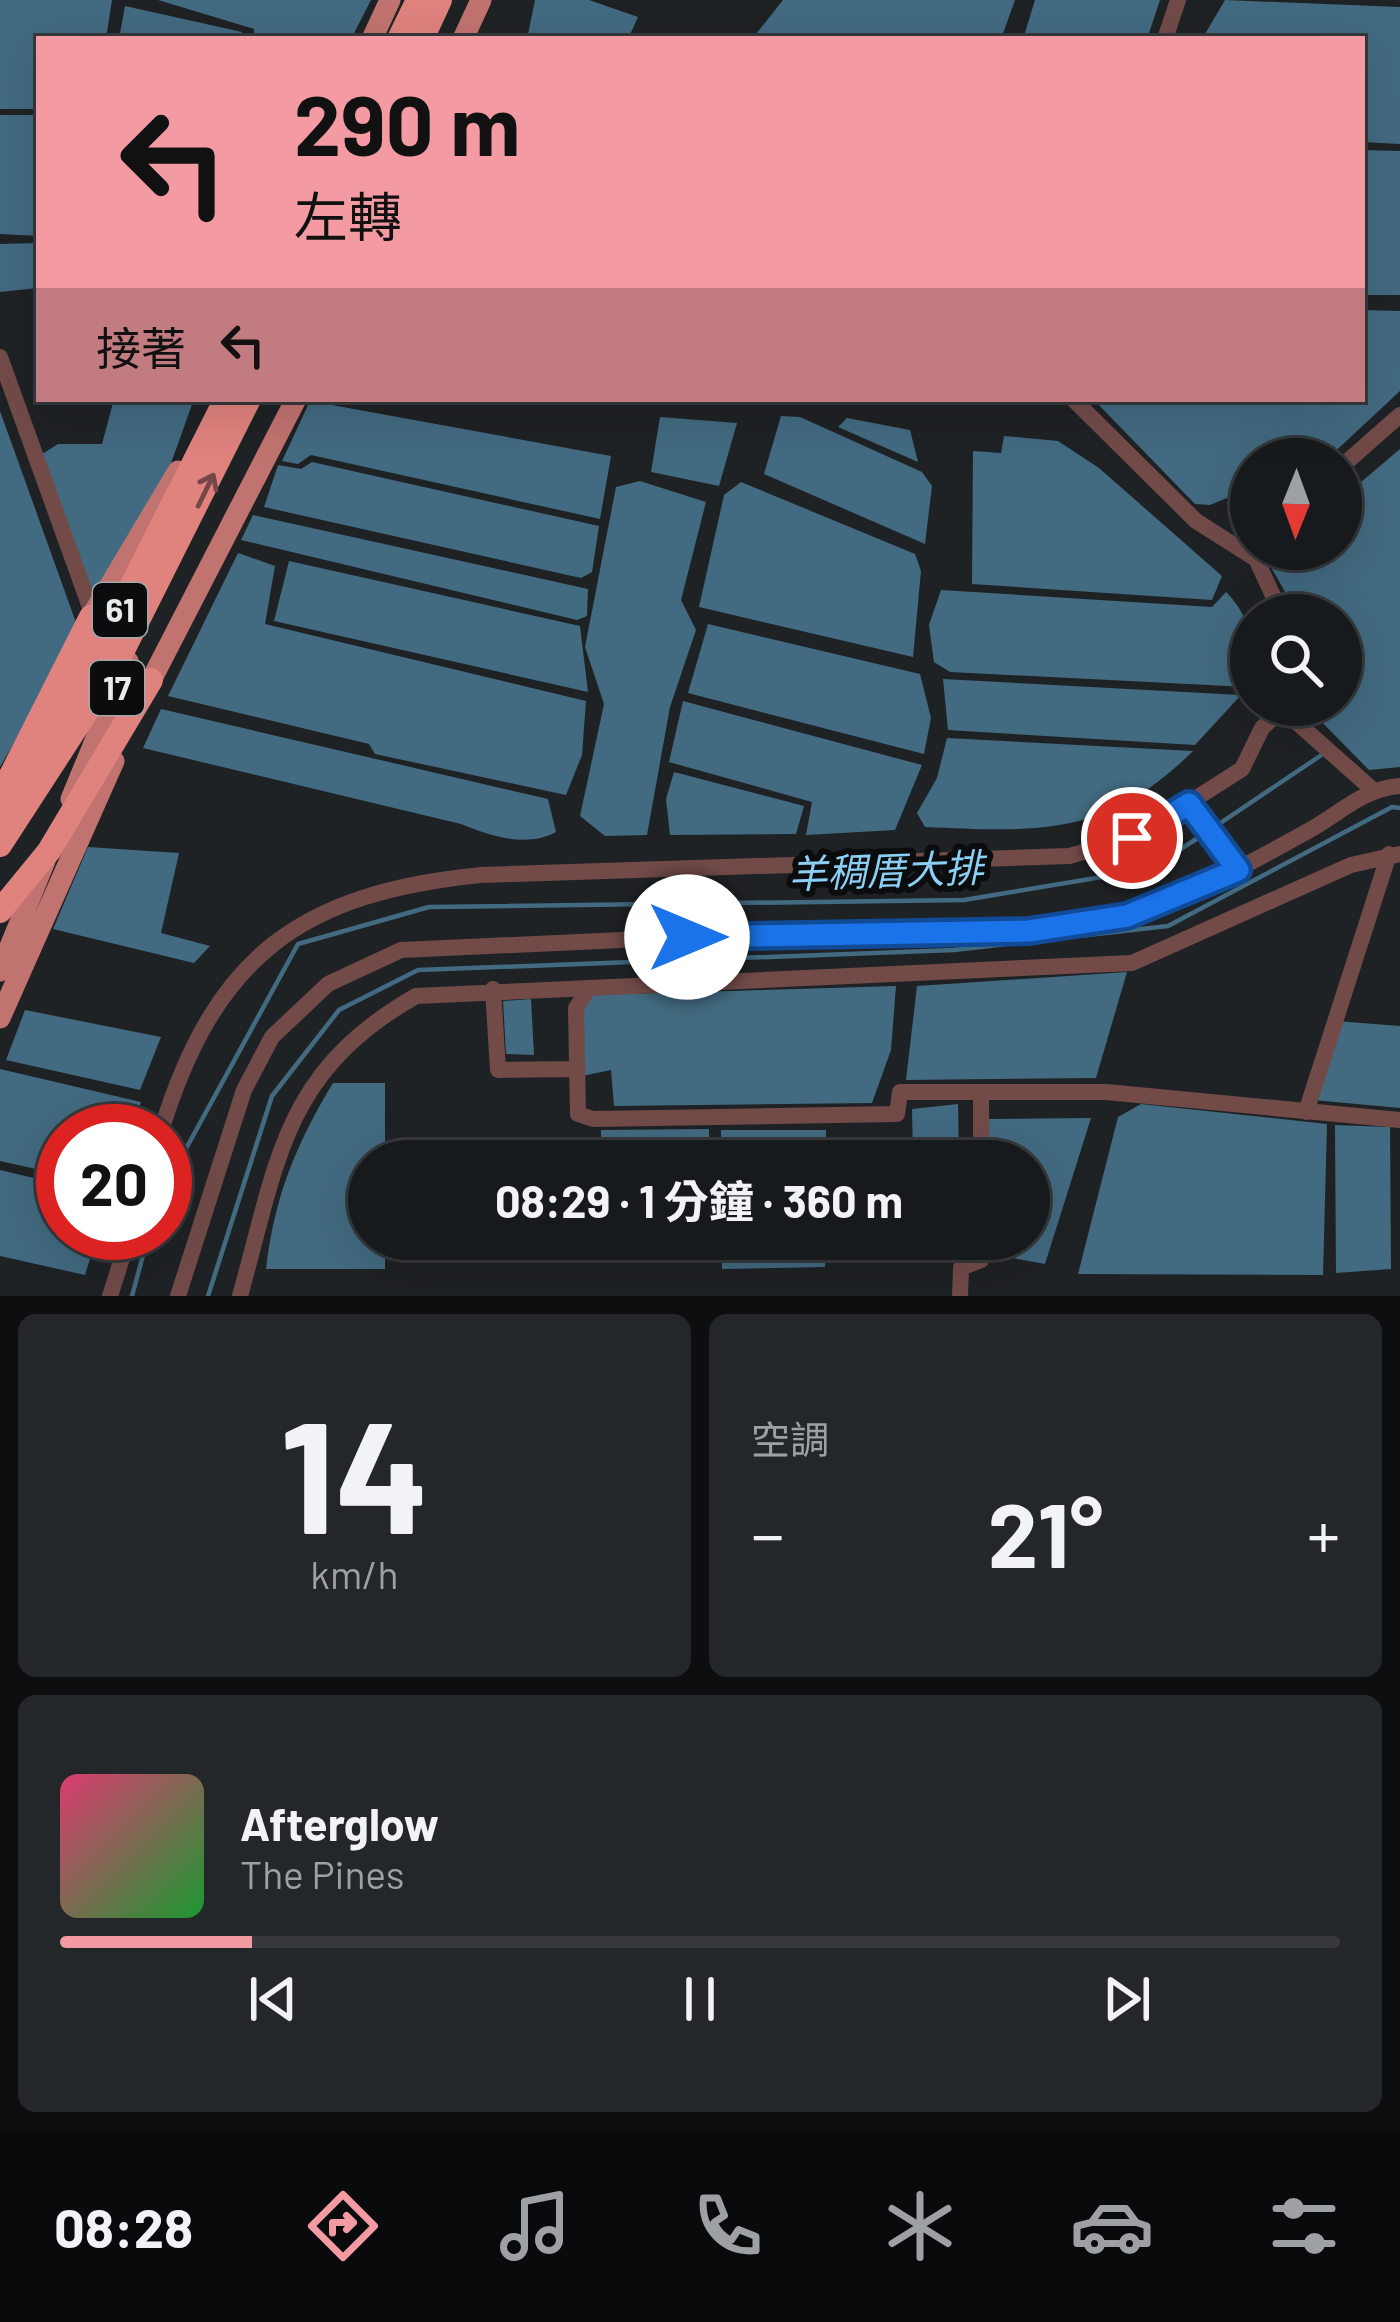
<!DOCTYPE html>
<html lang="zh-TW">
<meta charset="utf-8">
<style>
body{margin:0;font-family:Barlow,"Noto Sans TC",sans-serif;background:#242729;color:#f1f3f6;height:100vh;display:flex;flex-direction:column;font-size:45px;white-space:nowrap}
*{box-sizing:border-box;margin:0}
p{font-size:39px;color:#9ea1a3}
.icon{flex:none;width:66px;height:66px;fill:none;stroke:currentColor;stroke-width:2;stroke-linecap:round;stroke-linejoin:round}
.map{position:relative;height:1296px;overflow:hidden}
.sheet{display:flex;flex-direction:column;gap:18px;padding:18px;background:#0d0e0f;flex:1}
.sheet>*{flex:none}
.guide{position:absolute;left:36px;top:36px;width:1329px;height:366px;border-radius:0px;box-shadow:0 12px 48px #0002,0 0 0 3px #36383b;background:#f49aa3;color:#111;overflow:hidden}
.needle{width:78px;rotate:181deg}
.fabs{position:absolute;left:1230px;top:438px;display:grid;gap:24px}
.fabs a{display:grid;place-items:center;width:132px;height:132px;border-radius:50%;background:#171a1c;box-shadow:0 12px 48px #0002,0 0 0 3px #36383b;font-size:60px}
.speed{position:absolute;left:36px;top:1104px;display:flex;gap:24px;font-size:60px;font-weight:700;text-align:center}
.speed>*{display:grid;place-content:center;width:156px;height:156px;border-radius:50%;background:#171a1c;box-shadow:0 12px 48px #0002,0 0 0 3px #36383b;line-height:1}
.speed .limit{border:18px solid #d22;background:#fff;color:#111}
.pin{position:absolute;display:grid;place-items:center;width:102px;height:102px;color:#fff;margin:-51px;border:6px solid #fff;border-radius:50%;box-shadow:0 3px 12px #0007}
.me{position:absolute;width:132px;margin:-66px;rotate:90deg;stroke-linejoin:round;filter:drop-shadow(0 0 9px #0008)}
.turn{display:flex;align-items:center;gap:42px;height:252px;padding:0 60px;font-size:54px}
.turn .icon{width:156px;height:156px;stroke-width:2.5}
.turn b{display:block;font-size:84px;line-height:102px}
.then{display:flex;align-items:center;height:114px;padding:0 60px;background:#0003;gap:24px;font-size:45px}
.big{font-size:90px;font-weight:700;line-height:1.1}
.sheet .tile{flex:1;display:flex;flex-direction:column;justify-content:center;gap:18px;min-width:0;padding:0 42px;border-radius:18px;background:#242729}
.sheet .dial{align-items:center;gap:0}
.dial b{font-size:156px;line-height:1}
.song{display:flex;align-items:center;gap:36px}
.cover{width:144px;height:144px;border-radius:18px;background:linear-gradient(135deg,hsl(340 70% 55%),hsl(130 70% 35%))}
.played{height:12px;border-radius:6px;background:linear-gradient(90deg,#f49aa3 15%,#36383b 15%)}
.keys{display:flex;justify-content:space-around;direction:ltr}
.heat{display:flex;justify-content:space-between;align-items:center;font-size:66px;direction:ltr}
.sheet .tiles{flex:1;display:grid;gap:18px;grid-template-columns:1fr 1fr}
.tile:last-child{grid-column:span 2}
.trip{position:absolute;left:348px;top:1140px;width:702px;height:120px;border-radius:60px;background:#171a1c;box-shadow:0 12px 48px #0002,0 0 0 3px #36383b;font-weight:700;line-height:120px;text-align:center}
.menu{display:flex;height:192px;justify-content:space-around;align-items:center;background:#090a0b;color:#9ea1a3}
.menu .icon{width:84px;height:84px}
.menu .selected{color:#f49aa3}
.menu b{font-size:54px;color:#f1f3f6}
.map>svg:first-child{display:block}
</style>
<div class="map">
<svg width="1400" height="1296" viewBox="0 0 1400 1296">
<rect width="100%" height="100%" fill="#1f2225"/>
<path fill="#426a80" d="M0,0H112L106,39H39V109H0Z
M158,0H371L351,39H254V29Z
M535,0H589L638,17L628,39H527Z
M783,0H1015L1001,39H752Z
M1035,0H1160L1147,39H1023Z
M1225,0L1400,7V144L1362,142V39H1202Z
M125,6L242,32V39H119Z
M0,115H39V236L0,234Z
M1362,150L1400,151V295H1362Z
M39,243L38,288L0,292V244Z
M1362,310L1400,311V391L1327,459H1251V488L1210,505L1195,504L1093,399H1362Z
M114,399H194L170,466L95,606L42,454L58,444H102Z
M310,401L611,456L600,519L311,455L298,464L282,461Z
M0,411L79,631L0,767Z
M781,416L800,417L922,472L932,486L925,544L764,474Z
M660,417L737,423L719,486L651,472Z
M847,418L910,430L918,462L838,427Z
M1004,436L1058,441L1099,468L1222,576L1212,600L972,584L973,451L1001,453Z
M1400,449V767L1369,770L1305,705H1341V615H1298L1271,567L1287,549H1341V499Z
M312,462L599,526L592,572L581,578L264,507L278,465L301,469Z
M640,481L706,502L681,600L696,630L670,707L647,835L605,836L580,816L604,704L585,647L616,487Z
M741,482L915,554L921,571L913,657L699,607L724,495Z
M253,515L588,589L587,616L577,620L241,540Z
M238,553L275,566L265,624L586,701L582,755L566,795L375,754L369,744L168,696Z
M289,561L580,626L588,692L274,621Z
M941,590L1212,607L1226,592C1250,615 1261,656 1247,687L950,672L934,662L929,625Z
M708,624L920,674L931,718L924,754L688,693Z
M943,679L1241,695L1195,745L948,730Z
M683,701L922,765L895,830L806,835L812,802L669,762Z
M161,709L548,799L556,832C527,848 490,836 461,824L143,748Z
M947,738L1193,751C1106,837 1041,832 925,827L917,813L937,778Z
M674,772L804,806L796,834L670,835L666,799Z
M88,847L179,853L161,933L210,946L194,963L53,929Z
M1127,972L1096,1078L906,1080L917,986Z
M896,986L891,1050L872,1103L614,1106L611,1070L582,1076L579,1009L590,995Z
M531,999L534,1055L506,1054L503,1001Z
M25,1010L161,1037L140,1090L6,1060Z
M1336,1021L1400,1026V1108L1313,1100Z
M0,1069L141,1102L131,1131H63V1175L0,1161Z
M333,1083H385V1161H369V1239H385V1269H266C274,1198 296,1144 333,1083Z
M958,1104L959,1161H913L912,1109Z
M1141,1104L1327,1124L1323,1275L1078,1274L1118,1117Z
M1091,1118L1045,1264L991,1254L990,1239H1029V1161H985L983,1119Z
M1335,1125L1390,1127L1391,1269L1336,1273Z
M709,1129V1161H601V1130Z
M721,1130H826V1161H721Z
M0,1170L63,1185V1233H98L85,1275L0,1256Z
M722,1239H825V1267L722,1269Z"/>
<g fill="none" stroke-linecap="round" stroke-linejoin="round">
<path stroke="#426a80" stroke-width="4.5" d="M1213,828L1323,754
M165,1187L298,944L429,907L964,900L1150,869L1204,834
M132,1296L149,1233
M208,1296L272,1096L339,1010L418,970L954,950L1168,926L1392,807L1400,808"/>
<path stroke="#724b49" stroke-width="16" d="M1165,39L1178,0
M0,357L95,621
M1073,399L1196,521L1256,559L1282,615
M1341,467L1400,415
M1284,711L1373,790
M1189,804L1238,870
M589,988L576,1008L578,1114L593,1119L897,1114L900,1092H1106L1400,1120
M493,989L498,1070L577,1069
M981,1094V1161
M1306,1112L1389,854
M161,1131C215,956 300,893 481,875L1069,856L1132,839L1242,769L1262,728L1287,705
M110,1296L130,1233
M178,1296L244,1090L272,1037L328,984L401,950L687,937L927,936L1100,922C1173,907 1243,867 1308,831C1339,814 1364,788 1400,786
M240,1296C278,1160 283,1072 416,996L1132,963L1351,865L1400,854
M960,1296L961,1268L981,1260V1239"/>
<path stroke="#c1736f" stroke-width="21" d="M372,39L390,0
M463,39L481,0
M91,617L178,471
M144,694L296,399
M71,799L128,661
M0,971L45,861
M0,1018L114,761"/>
<path stroke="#e0827e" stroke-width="24" d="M399,39L418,0
M422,39L440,0
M8,781L91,617
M0,911L49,851L151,680"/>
<path stroke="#e0827e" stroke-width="24" d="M0,813L91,666L226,399
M0,845L111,674L249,399"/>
</g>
<defs><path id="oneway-shaft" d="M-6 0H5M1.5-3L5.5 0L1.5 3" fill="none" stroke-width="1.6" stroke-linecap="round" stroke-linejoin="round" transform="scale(3)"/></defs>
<use stroke="#754746" href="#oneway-shaft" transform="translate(206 490) rotate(-64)"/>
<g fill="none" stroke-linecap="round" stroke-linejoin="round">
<defs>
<path id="route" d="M687,937L1029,931L1127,916L1238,870L1189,804L1132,838"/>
</defs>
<use href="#route" stroke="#114b97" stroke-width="30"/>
<use href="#route" stroke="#1a73e8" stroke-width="21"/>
</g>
<g text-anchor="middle" stroke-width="12" stroke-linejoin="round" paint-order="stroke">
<g fill="#0a0c0d" stroke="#a5a7a9" stroke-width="3">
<rect x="93" y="583" width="54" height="54" rx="9"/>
<rect x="90" y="661" width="54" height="54" rx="9"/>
</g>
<g font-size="33" font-weight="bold" fill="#e8eaec">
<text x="120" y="622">61</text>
<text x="117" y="700">17</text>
</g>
<g font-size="39" font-style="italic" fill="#8bcff5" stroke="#0a0c0d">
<text transform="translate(886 871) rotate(-2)" y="14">羊稠厝大排</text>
</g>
</g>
</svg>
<div class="fabs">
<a><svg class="needle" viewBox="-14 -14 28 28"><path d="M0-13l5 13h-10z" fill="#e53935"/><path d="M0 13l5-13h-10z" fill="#9ea1a3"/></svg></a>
<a><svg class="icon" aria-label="search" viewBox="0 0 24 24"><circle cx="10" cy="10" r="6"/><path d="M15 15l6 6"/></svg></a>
</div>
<div class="speed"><div class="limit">20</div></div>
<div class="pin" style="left:1132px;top:838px;background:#d93025"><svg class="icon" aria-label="arrive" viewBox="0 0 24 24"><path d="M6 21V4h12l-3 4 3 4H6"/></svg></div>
<svg class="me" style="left:687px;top:937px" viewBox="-20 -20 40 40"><circle r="19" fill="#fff"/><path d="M0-13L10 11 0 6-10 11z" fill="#1a73e8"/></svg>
<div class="trip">08:29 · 1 分鐘 · 360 m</div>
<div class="guide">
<div class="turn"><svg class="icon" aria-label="left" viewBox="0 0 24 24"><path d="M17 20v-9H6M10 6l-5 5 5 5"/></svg><div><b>290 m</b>左轉</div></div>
<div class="then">接著<svg class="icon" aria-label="left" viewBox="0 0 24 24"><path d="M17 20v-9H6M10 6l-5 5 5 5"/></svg></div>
</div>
</div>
<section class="sheet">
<div class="tiles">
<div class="tile dial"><b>14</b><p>km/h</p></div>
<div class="tile"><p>空調</p>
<div class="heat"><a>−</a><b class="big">21°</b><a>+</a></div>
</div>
<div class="tile">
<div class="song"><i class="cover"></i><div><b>Afterglow</b><p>The Pines</p></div></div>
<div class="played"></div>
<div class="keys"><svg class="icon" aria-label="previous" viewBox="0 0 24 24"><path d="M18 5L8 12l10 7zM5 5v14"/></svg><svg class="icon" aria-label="pause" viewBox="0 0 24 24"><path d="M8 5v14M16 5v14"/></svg><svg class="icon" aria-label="next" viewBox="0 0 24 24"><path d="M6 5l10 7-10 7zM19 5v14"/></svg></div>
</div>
</div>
</section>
<nav class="menu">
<b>08:28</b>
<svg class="icon selected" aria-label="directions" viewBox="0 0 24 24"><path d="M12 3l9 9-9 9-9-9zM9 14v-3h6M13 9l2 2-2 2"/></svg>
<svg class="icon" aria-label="music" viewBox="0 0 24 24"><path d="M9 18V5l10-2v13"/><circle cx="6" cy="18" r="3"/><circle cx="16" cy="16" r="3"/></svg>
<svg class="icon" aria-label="phone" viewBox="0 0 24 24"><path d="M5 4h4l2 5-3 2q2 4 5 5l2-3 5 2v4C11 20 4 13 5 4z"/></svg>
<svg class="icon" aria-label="climate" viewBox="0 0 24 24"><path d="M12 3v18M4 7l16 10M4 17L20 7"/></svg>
<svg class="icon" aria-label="car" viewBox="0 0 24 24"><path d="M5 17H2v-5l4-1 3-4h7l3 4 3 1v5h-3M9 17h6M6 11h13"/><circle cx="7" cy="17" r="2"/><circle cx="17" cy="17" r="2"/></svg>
<svg class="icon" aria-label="filters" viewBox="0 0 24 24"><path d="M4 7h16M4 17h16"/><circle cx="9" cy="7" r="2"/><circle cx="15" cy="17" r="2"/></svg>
</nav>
